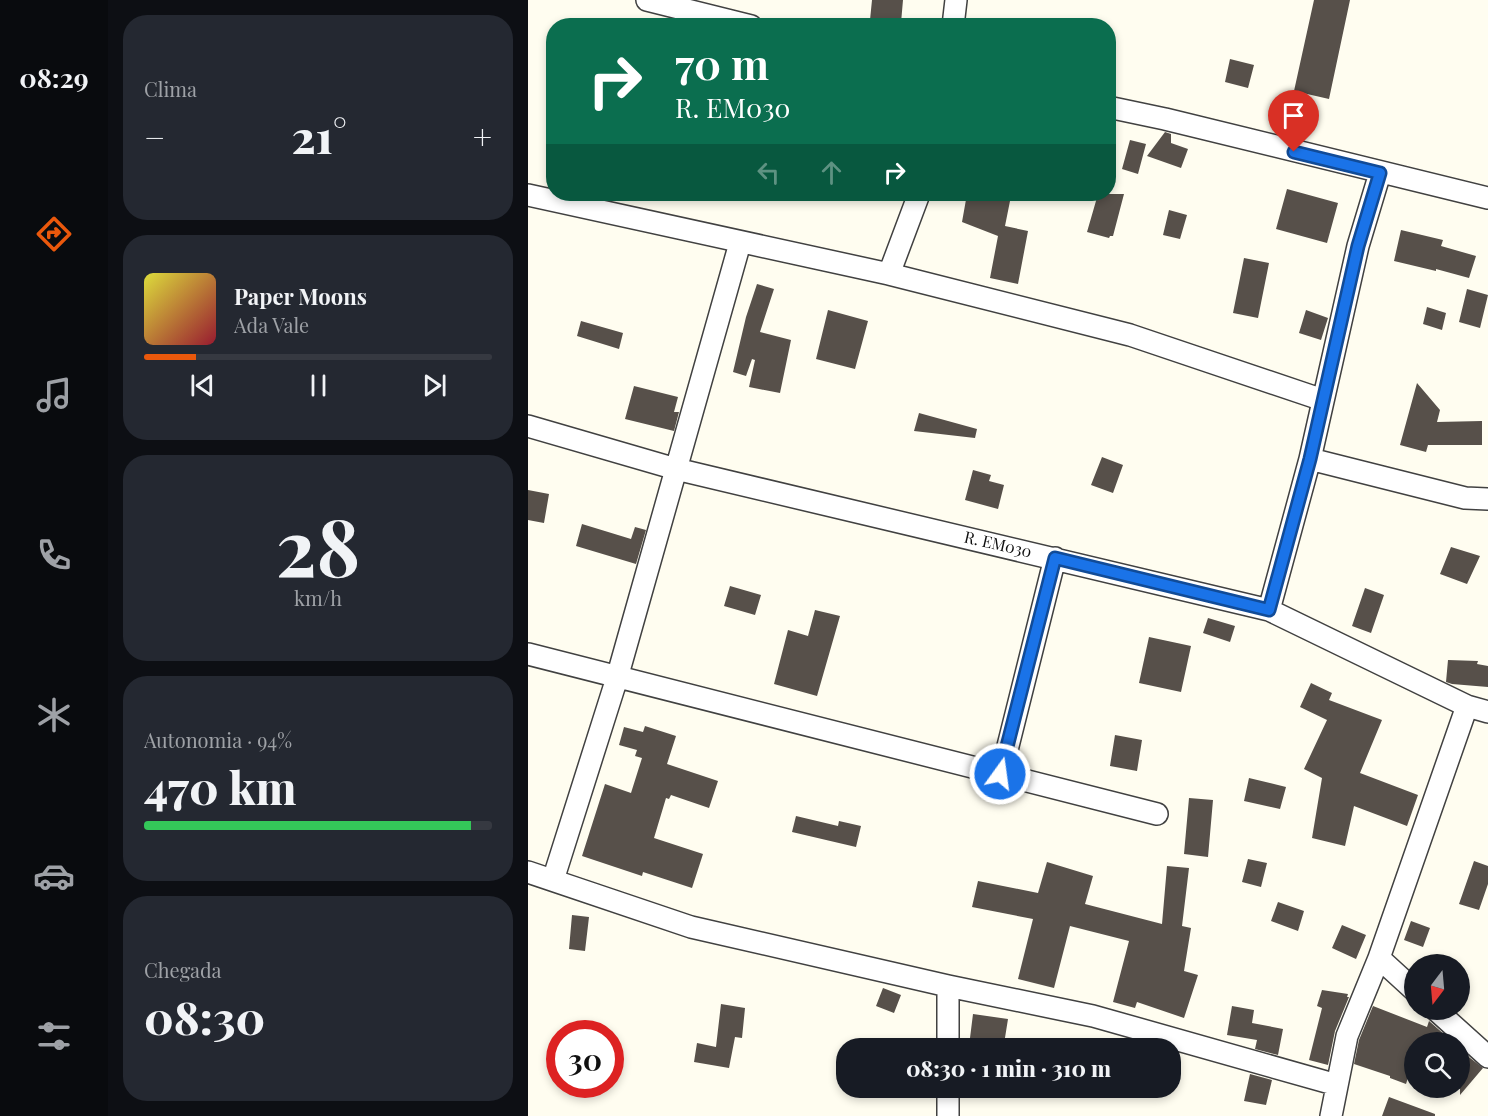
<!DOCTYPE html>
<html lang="pt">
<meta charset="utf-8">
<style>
body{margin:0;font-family:"Playfair Display",serif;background:#242831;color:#f1f3f6;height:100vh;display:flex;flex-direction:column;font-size:22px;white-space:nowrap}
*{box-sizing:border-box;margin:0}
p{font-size:20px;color:#9ea1a6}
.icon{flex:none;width:33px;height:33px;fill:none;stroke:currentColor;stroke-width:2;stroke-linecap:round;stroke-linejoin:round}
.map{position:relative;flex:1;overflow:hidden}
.panel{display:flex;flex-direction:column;gap:15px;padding:15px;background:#0d0f14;width:420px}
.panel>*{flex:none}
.top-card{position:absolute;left:18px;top:18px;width:570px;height:183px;border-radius:24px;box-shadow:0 3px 9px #0003;background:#0b6e4f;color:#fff;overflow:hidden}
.needle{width:39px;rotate:196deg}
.controls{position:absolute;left:876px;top:954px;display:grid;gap:12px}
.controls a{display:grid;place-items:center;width:66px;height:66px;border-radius:50%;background:#171b24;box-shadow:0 3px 9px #0003;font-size:30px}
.speed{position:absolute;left:18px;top:1020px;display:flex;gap:12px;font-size:30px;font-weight:700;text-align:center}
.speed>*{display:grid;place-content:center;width:78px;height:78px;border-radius:50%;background:#171b24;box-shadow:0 3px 9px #0003;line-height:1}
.speed .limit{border:9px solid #d22;background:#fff;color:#111}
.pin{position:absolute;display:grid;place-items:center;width:51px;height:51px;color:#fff;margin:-62px -26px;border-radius:50% 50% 50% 0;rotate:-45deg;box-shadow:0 0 6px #0007}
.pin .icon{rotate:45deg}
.me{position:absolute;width:66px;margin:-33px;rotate:14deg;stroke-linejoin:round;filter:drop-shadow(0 0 4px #0008)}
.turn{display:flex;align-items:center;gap:21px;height:126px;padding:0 30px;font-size:27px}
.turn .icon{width:78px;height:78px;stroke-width:2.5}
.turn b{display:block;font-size:42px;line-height:51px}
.lanes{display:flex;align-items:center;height:57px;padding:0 30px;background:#0003;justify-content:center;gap:30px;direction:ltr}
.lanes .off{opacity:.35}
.big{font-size:45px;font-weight:800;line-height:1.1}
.panel .tile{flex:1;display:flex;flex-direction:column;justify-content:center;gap:9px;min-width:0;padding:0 21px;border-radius:24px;background:#242831}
.panel .dial{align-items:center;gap:0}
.dial b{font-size:78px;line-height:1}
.song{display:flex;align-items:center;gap:18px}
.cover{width:72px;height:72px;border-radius:9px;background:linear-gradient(135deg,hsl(60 70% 55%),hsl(350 70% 35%))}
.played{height:6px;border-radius:3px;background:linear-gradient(90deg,#ea580c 15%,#363941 15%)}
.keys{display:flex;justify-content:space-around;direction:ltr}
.heat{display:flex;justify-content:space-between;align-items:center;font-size:33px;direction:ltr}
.charge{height:9px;border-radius:4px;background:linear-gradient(90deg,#34c759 94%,#363941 0)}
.trip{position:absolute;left:308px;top:1038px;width:345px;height:60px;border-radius:24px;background:#171b24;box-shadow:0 3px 9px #0003;font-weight:800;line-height:60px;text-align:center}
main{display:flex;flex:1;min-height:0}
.tabs{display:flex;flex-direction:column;width:108px;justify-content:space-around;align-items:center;background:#090b0e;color:#9ea1a6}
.tabs .icon{width:42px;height:42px}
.tabs .current{color:#ea580c}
.tabs b{font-size:27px;color:#f1f3f6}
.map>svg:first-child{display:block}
</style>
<main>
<nav class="tabs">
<b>08:29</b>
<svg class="icon current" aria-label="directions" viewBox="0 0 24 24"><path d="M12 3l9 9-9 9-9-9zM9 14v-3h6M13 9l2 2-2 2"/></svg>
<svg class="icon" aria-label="music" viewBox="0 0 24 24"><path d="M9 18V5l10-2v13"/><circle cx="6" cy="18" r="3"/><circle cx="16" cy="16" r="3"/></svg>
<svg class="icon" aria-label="phone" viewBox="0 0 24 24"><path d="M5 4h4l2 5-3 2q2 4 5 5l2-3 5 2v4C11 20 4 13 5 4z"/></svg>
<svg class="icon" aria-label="climate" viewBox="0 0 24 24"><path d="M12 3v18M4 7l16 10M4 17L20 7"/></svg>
<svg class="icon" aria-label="car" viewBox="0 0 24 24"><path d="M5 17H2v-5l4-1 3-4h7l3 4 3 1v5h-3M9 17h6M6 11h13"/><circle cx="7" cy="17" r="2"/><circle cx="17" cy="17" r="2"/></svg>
<svg class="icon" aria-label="filters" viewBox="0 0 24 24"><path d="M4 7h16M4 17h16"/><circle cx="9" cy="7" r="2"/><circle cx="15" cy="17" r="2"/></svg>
</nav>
<section class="panel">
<div class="tile"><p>Clima</p>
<div class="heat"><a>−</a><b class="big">21°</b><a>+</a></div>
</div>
<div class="tile">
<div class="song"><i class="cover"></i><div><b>Paper Moons</b><p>Ada Vale</p></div></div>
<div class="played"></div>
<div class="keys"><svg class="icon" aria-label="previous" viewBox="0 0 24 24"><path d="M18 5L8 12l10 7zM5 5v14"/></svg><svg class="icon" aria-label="pause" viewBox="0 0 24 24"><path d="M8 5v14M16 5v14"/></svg><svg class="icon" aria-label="next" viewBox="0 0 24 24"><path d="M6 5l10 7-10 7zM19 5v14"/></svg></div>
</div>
<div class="tile dial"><b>28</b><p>km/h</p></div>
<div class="tile"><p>Autonomia · 94%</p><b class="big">470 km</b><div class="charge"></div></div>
<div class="tile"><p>Chegada</p><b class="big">08:30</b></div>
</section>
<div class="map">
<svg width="960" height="1116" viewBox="0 0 960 1116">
<rect width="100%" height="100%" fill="#fffdf0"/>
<path fill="#57504a" d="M344,0H375L373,23L342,20Z
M786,0H822L801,99L766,91Z
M702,59L726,65L720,88L697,82Z
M637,132L643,134V143L660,149L653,168L619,156Z
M602,140L618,144L610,174L594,169Z
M759,189L810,203L799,243L748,229Z
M439,194L483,196L477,226L500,231L490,284L462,278L470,236L434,222Z
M570,194H596L585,236H582L581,238L559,232Z
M641,210L659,215L652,239L635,235Z
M873,230L915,240L913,246L948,256L941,278L908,269V271L866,261Z
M716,258L741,263L730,318L705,313Z
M229,284L246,289L232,332L263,340L252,393L221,387L227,360L224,359L218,376L205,372L218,317Z
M939,289L960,295L952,328L931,322Z
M899,307L918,313L914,330L895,324Z
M300,310L340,321L327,369L288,359Z
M778,310L800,318L793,340L771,333Z
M53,321L95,333L91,349L49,336Z
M889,383L912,410L909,422L954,421V445H900L898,452L872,445Z
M106,386L150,397L146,412H151L146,431L97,419Z
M391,413L449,429L447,438L386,431Z
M574,457L595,465L585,493L563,485Z
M445,470L463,475L461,481L476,485L470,509L437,500Z
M0,490L21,494L16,523L0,520Z
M54,524L103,539L107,527L118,530L108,564L48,546Z
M923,547L952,556L939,584L912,574Z
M202,586L233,595L227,615L196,606Z
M837,588L856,595L843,633L824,626Z
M287,610L312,616L289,696L246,684L260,630L280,636Z
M680,618L707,626L702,642L675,633Z
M621,637L663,646L653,692L611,683Z
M920,660L950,661L949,664L960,666V687L924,684L918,682Z
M783,683L804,693L801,700L854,720L832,773L890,795L879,826L826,806L817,846L784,838L794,778L776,769L799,720L772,707Z
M117,726L148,736L139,764L190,781L181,808L143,795L141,799L138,798L126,838L175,854L164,888L115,872L114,876L54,856L77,784L103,793L114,758L107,756L109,750L91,745L96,727L115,732Z
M587,735L614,740L609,771L582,766Z
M721,778L758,787L752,809L716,801Z
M661,798L685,800L680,857L656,854Z
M268,816L310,826L311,821L333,826L328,847L264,832Z
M720,859L739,863L733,887L714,882Z
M946,861L960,866V884L951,910L931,904Z
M519,862L565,876L557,904L634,924L639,866L661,868L654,926L663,928L656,971L670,975L656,1018L609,1002L607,1008L585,1002L601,941L542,926L526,988L490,979L505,919L444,907L450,881L510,893Z
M750,902L776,911L770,931L743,921Z
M44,915L61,917L57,951L41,949Z
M883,921L902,928L895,947L876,940Z
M814,925L838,935L828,959L804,948Z
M355,988L373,995L366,1013L348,1006Z
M794,990L820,994L819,997H821L807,1031L800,1065L781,1060L794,1008L789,1006Z
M193,1004L217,1008L214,1038L207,1037L201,1068L166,1062L169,1043L188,1047Z
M704,1006L726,1010L724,1023L755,1029L750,1055L727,1049L729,1040L699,1035Z
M845,1006L899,1027L901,1021L925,1042H886V1059L878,1084L862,1078V1076L826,1064L831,1040Z
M445,1014L480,1019L476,1044L442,1038Z
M937,1054L955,1068L932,1095V1060Z
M722,1074L744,1080L738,1105L716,1101Z
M861,1097L907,1114V1116H854Z"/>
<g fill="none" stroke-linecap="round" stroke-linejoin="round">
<defs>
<path id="minor" d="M119,0L223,26
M425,26L428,0
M580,107L637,119L960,198
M0,195L361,274L602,335L795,400
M361,274L391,194
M0,426L148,469L741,610L939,706L960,712
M782,459L937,498L960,499
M741,610L782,459L830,246L852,173
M0,654L629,814
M473,774L527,558
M0,872L163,927L420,986L565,1016L809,1085
M25,880L89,678L212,243
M851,958L886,990
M908,1010L960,1057
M420,1048V986
M420,1116V1088
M803,1116L819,1036L851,958L939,706"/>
</defs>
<use href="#minor" stroke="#414141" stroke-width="24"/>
<use href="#minor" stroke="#fff" stroke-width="21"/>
</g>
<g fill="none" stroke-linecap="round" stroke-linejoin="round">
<defs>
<path id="route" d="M472,774L527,558L741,610L782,459L830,246L852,173L766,152"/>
</defs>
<use href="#route" stroke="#114b97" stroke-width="15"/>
<use href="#route" stroke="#1a73e8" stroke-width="10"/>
</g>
<g text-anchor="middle" stroke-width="6" stroke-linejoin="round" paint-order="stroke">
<g font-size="16" fill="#0e0e0e" stroke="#fff">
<text transform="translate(470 544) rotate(13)" y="6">R. EM030</text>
</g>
</g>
</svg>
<div class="controls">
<a><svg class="needle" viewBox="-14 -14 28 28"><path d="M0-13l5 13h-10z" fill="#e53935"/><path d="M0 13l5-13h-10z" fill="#9ea1a6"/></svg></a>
<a><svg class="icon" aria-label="search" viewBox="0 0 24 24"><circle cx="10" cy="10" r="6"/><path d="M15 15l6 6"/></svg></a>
</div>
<div class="speed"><div class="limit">30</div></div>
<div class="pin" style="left:766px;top:152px;background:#d93025"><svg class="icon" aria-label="arrive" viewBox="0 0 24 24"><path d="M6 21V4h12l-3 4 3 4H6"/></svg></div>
<svg class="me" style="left:472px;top:774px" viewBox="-20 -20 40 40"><circle r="17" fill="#1a73e8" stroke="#fff" stroke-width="3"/><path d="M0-11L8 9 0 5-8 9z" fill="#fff"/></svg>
<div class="trip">08:30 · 1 min · 310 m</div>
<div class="top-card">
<div class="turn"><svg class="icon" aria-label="right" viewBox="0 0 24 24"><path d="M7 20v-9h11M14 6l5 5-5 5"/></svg><div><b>70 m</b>R. EM030</div></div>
<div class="lanes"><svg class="icon off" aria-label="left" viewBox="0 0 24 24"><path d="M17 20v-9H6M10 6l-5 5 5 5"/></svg><svg class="icon off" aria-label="ahead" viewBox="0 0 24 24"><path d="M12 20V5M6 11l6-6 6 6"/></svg><svg class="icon" aria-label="right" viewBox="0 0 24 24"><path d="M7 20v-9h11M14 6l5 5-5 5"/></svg></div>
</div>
</div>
</main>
